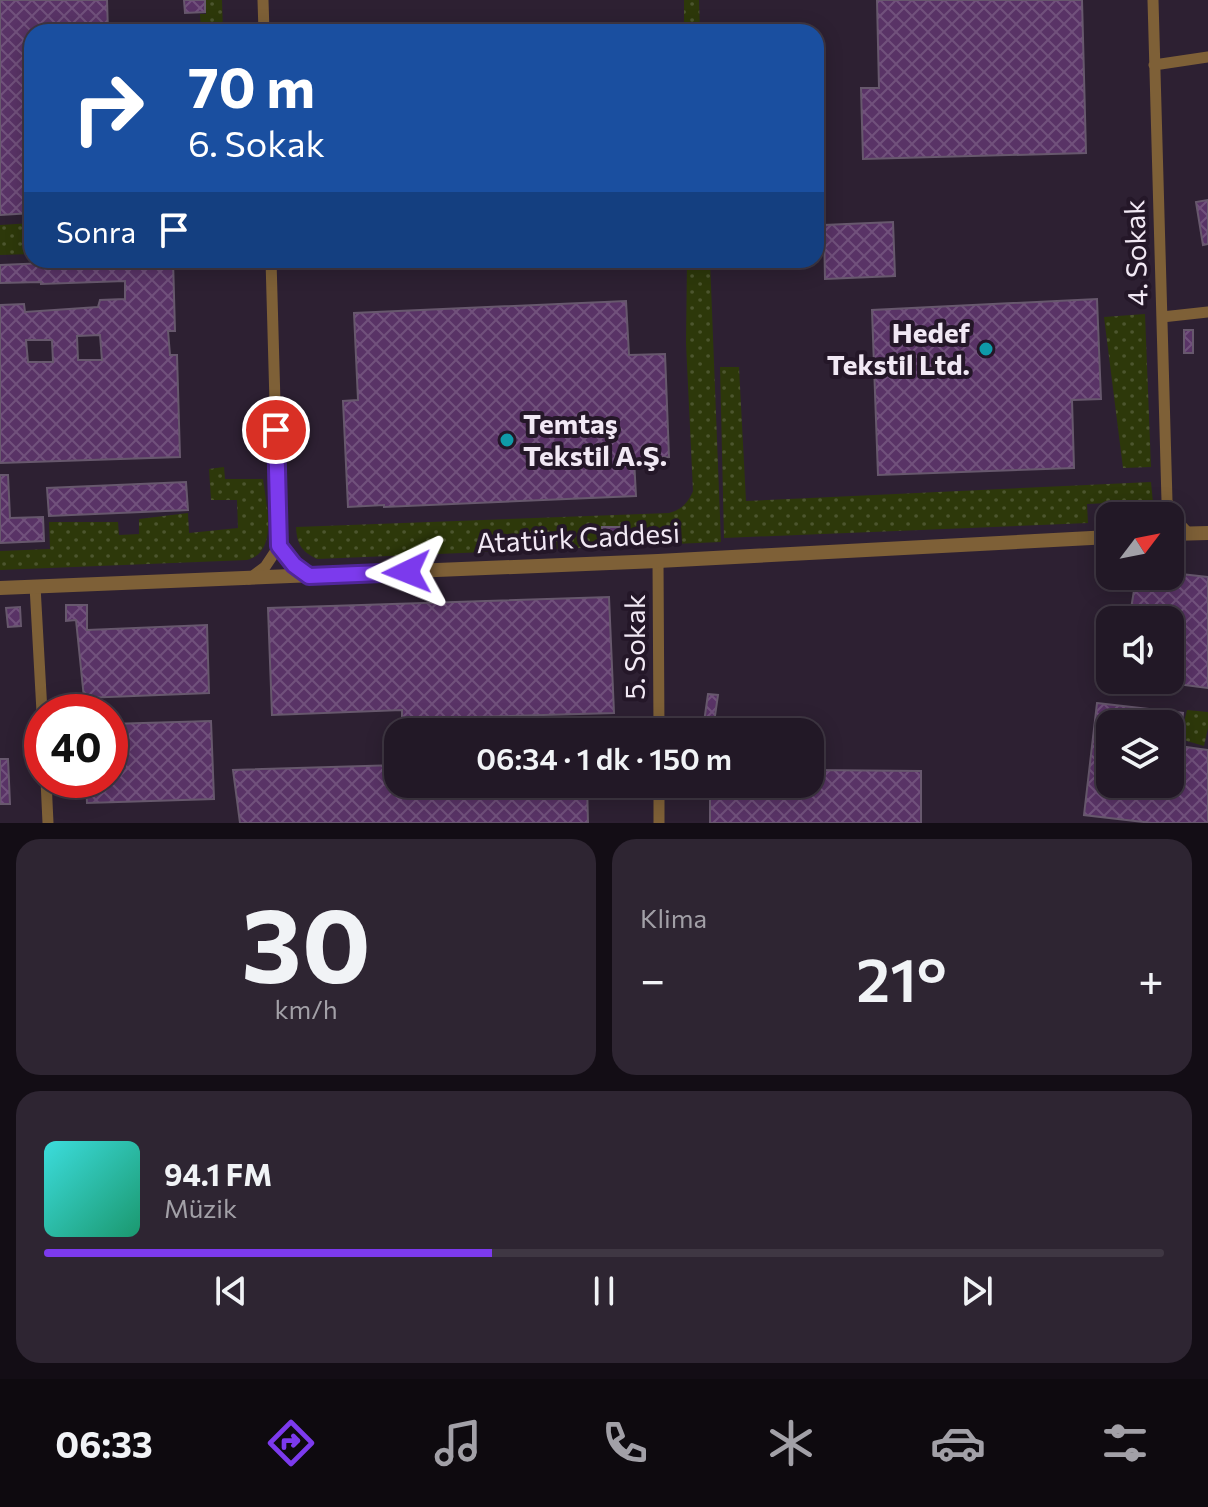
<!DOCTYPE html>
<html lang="tr">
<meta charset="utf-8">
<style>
body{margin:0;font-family:Commissioner,sans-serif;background:#2e2532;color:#f1f3f6;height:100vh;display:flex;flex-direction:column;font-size:30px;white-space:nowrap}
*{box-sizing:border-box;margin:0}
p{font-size:26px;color:#a2a0a7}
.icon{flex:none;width:44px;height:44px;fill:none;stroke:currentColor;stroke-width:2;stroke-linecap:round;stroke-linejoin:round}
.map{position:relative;height:823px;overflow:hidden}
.drawer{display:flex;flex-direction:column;gap:16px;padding:16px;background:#130d15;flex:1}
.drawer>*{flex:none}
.top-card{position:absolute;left:24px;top:24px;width:800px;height:244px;border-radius:24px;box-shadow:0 4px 20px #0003,0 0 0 2px #3f3743;background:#1a4fa0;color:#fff;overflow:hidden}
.needle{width:52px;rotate:58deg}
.controls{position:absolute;left:1096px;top:502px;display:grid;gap:16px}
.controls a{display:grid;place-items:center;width:88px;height:88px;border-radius:16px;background:#221826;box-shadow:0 4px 20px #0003,0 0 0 2px #3f3743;font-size:40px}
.speed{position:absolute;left:24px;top:694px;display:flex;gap:16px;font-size:40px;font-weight:700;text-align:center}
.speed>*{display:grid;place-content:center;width:104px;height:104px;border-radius:50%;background:#221826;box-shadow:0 4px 20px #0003,0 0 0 2px #3f3743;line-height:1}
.speed .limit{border:12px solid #d22;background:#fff;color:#111}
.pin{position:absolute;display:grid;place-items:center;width:68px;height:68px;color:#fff;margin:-34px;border:4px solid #fff;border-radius:50%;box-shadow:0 2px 8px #0007}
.me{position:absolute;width:88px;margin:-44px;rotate:268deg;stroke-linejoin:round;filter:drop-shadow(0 0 6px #0008)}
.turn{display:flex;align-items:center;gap:28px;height:168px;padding:0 32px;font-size:36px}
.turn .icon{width:104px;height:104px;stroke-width:2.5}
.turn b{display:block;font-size:56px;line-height:68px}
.then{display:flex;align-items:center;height:76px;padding:0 32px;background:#0003;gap:16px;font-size:30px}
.big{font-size:60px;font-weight:600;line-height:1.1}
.drawer .tile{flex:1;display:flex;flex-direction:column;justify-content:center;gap:12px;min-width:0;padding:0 28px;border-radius:24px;background:#2e2532}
.drawer .dial{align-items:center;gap:0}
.dial b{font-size:104px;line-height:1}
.song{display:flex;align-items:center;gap:24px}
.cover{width:96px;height:96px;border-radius:12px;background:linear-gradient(135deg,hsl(180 70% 55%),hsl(160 70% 35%))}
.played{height:8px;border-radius:4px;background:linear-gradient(90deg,#7c3aed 40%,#3f3743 40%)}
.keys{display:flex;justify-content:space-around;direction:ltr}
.heat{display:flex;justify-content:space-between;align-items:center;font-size:44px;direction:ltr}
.drawer .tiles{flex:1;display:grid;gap:16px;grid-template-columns:1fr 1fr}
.tile:last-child{grid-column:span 2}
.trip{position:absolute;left:384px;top:718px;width:440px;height:80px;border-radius:24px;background:#221826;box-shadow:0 4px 20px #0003,0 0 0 2px #3f3743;font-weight:600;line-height:80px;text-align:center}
.tab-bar{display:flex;height:128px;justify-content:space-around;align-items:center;background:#0e0a0f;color:#a2a0a7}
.tab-bar .icon{width:56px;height:56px}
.tab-bar .active{color:#7c3aed}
.tab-bar b{font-size:36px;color:#f1f3f6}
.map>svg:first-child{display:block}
</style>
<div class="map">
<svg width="1208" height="823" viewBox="0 0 1208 823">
<defs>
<pattern id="grass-dots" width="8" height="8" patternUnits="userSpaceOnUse" patternTransform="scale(2)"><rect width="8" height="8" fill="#2d380a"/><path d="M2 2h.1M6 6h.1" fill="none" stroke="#4c552e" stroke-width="1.8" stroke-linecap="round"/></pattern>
<pattern id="building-cross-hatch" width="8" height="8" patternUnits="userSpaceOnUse" patternTransform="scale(2)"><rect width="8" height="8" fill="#593366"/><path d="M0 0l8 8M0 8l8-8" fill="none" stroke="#71517c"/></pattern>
</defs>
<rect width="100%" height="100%" fill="#2d2032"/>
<path fill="url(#grass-dots)" d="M206,0H222L223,32H201L200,14H206Z
M684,0H699L700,32H684Z
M32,223V254L0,255V225Z
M687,260H710L721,542L317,559C301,551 297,544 296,527L669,513C681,510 688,503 693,491L686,343Z
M1145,314L1151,467L1123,468L1104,317Z
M720,367H739L746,501L1151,482L1153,503L1149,516H1132L1131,502L1087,504L1088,523L724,538Z
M224,467L225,479H263C266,504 279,552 247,560L0,570V551L50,549L49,522H118L119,535L139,534V519L188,513L189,533L238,528L237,500H211L209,469Z
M1187,710L1208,712V728L1204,746L1180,739Z"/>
<path fill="url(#building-cross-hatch)" stroke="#67586d" stroke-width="2" fill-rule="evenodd" d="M0,0H107L108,32H32V213L0,215Z
M184,0H205V12L185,13Z
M877,0H1082L1086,153L863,159L861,88H879Z
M1208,200V244L1203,245L1196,202Z
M893,222L895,276L825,279L824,225Z
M117,260H173L175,331H168L170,355H177L180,457L0,463V305L24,304L25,312L98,307L100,300L125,299V281L41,284V282L0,283V265ZM100,335L102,360H78L77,336ZM26,340H52L53,362H28Z
M1097,299L1101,399L1072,400L1074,468L878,475L872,310Z
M626,301L629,355L665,354L667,405L669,457L634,459L636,496L384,507V505L348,507L343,401L358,400L354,313Z
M1184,330H1193V353H1184Z
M0,475H8L10,518L43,517L44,541L0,543Z
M186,482L188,510L49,516L47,488Z
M602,527H622L623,542L603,543Z
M1172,573L1208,577V688L1170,683V648L1174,615L1131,609L1136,578L1154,580L1155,576L1171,577Z
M609,597L614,713L402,719V710L272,715L268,608Z
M66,605H87V630L207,625L209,693L84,698L76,620L66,621Z
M20,607L21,626L8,627L6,608Z
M708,694L718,695L714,723L704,722Z
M1097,703L1183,713L1179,746L1208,750V823H1152L1084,815ZM1110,724H1170V784H1110Z
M211,721L214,799L87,803L86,780H110V724Z
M0,759H8L10,804H0Z
M398,765V784H587L588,823H240L233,770Z
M810,770L921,771V823H710V784H810Z"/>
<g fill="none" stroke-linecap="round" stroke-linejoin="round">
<path stroke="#7e6037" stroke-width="11" d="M263,0L264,32
M1153,0L1167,501L1176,520L1188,533
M1154,65L1208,57
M271,260L279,546
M1162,317L1208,312
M658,561L659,732
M249,579L265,567L279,546L294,565L309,575
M35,586L42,712
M46,780L48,823
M659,823V784"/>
<path stroke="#7e6037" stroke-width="14" d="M1170,534L1208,533
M0,588L658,561L1110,537"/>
</g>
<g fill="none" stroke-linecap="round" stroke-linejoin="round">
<defs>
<path id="route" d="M276,430L279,546L294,565L309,576L407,572"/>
</defs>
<use href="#route" stroke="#51269a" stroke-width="20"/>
<use href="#route" stroke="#7c3aed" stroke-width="14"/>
</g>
<g fill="#0f9aa8" stroke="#241728" stroke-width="3">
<circle cx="986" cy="349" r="8"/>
<circle cx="507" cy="440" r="8"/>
</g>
<g text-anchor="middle" stroke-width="8" stroke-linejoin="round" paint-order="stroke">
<g font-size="28" fill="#f1e8f4" stroke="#241728">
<text transform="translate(1136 253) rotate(-92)" y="10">4. Sokak</text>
<text transform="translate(578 538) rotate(-3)" y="10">Atatürk Caddesi</text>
<text transform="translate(635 647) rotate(-90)" y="10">5. Sokak</text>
</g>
<g font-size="28" font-weight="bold" fill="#f1e8f4" stroke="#241728" text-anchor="end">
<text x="970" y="343">Hedef<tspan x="970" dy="32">Tekstil Ltd.</tspan></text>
<text x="523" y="434" text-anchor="start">Temtaş<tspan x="523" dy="32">Tekstil A.Ş.</tspan></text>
</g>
</g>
</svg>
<div class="controls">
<a><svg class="needle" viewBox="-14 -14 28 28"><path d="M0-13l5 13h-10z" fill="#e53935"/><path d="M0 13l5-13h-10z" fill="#a2a0a7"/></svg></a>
<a><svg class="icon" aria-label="sound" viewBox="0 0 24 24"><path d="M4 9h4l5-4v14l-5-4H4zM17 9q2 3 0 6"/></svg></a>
<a><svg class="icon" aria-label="layers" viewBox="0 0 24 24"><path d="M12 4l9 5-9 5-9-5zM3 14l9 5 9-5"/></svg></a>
</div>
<div class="speed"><div class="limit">40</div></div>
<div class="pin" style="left:276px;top:430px;background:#d93025"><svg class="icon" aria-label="arrive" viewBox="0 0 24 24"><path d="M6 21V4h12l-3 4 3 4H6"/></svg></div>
<svg class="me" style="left:407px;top:572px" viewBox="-20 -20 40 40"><path d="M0-17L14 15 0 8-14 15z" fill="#7c3aed" stroke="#fff" stroke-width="4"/></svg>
<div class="trip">06:34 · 1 dk · 150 m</div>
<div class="top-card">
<div class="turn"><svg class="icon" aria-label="right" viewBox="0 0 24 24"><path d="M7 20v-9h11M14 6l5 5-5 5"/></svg><div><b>70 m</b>6. Sokak</div></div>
<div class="then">Sonra<svg class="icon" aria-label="arrive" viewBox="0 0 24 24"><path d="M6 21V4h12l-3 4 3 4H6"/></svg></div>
</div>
</div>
<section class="drawer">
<div class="tiles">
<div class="tile dial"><b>30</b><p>km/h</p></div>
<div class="tile"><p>Klima</p>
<div class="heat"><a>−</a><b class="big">21°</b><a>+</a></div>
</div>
<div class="tile">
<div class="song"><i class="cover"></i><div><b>94.1 FM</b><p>Müzik</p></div></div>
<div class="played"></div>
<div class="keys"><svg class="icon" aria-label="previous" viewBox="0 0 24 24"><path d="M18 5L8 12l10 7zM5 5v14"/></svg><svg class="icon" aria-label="pause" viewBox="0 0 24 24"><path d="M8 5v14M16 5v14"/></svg><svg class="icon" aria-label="next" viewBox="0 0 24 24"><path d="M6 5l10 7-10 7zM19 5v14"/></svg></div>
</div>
</div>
</section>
<nav class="tab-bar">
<b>06:33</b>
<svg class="icon active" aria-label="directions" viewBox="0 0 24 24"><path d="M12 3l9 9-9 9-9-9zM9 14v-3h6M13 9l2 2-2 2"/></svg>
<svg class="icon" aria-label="music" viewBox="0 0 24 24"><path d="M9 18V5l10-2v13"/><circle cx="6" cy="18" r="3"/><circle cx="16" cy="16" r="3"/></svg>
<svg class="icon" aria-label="phone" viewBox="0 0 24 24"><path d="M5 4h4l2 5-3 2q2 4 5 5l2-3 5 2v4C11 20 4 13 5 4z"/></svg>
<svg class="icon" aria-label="climate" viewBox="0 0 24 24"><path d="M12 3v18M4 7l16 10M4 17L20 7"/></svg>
<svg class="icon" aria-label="car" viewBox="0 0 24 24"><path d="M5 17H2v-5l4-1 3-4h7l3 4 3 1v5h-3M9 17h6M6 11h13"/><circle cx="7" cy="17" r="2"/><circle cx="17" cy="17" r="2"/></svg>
<svg class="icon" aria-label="filters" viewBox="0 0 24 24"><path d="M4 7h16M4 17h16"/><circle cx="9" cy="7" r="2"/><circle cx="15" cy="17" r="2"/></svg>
</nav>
